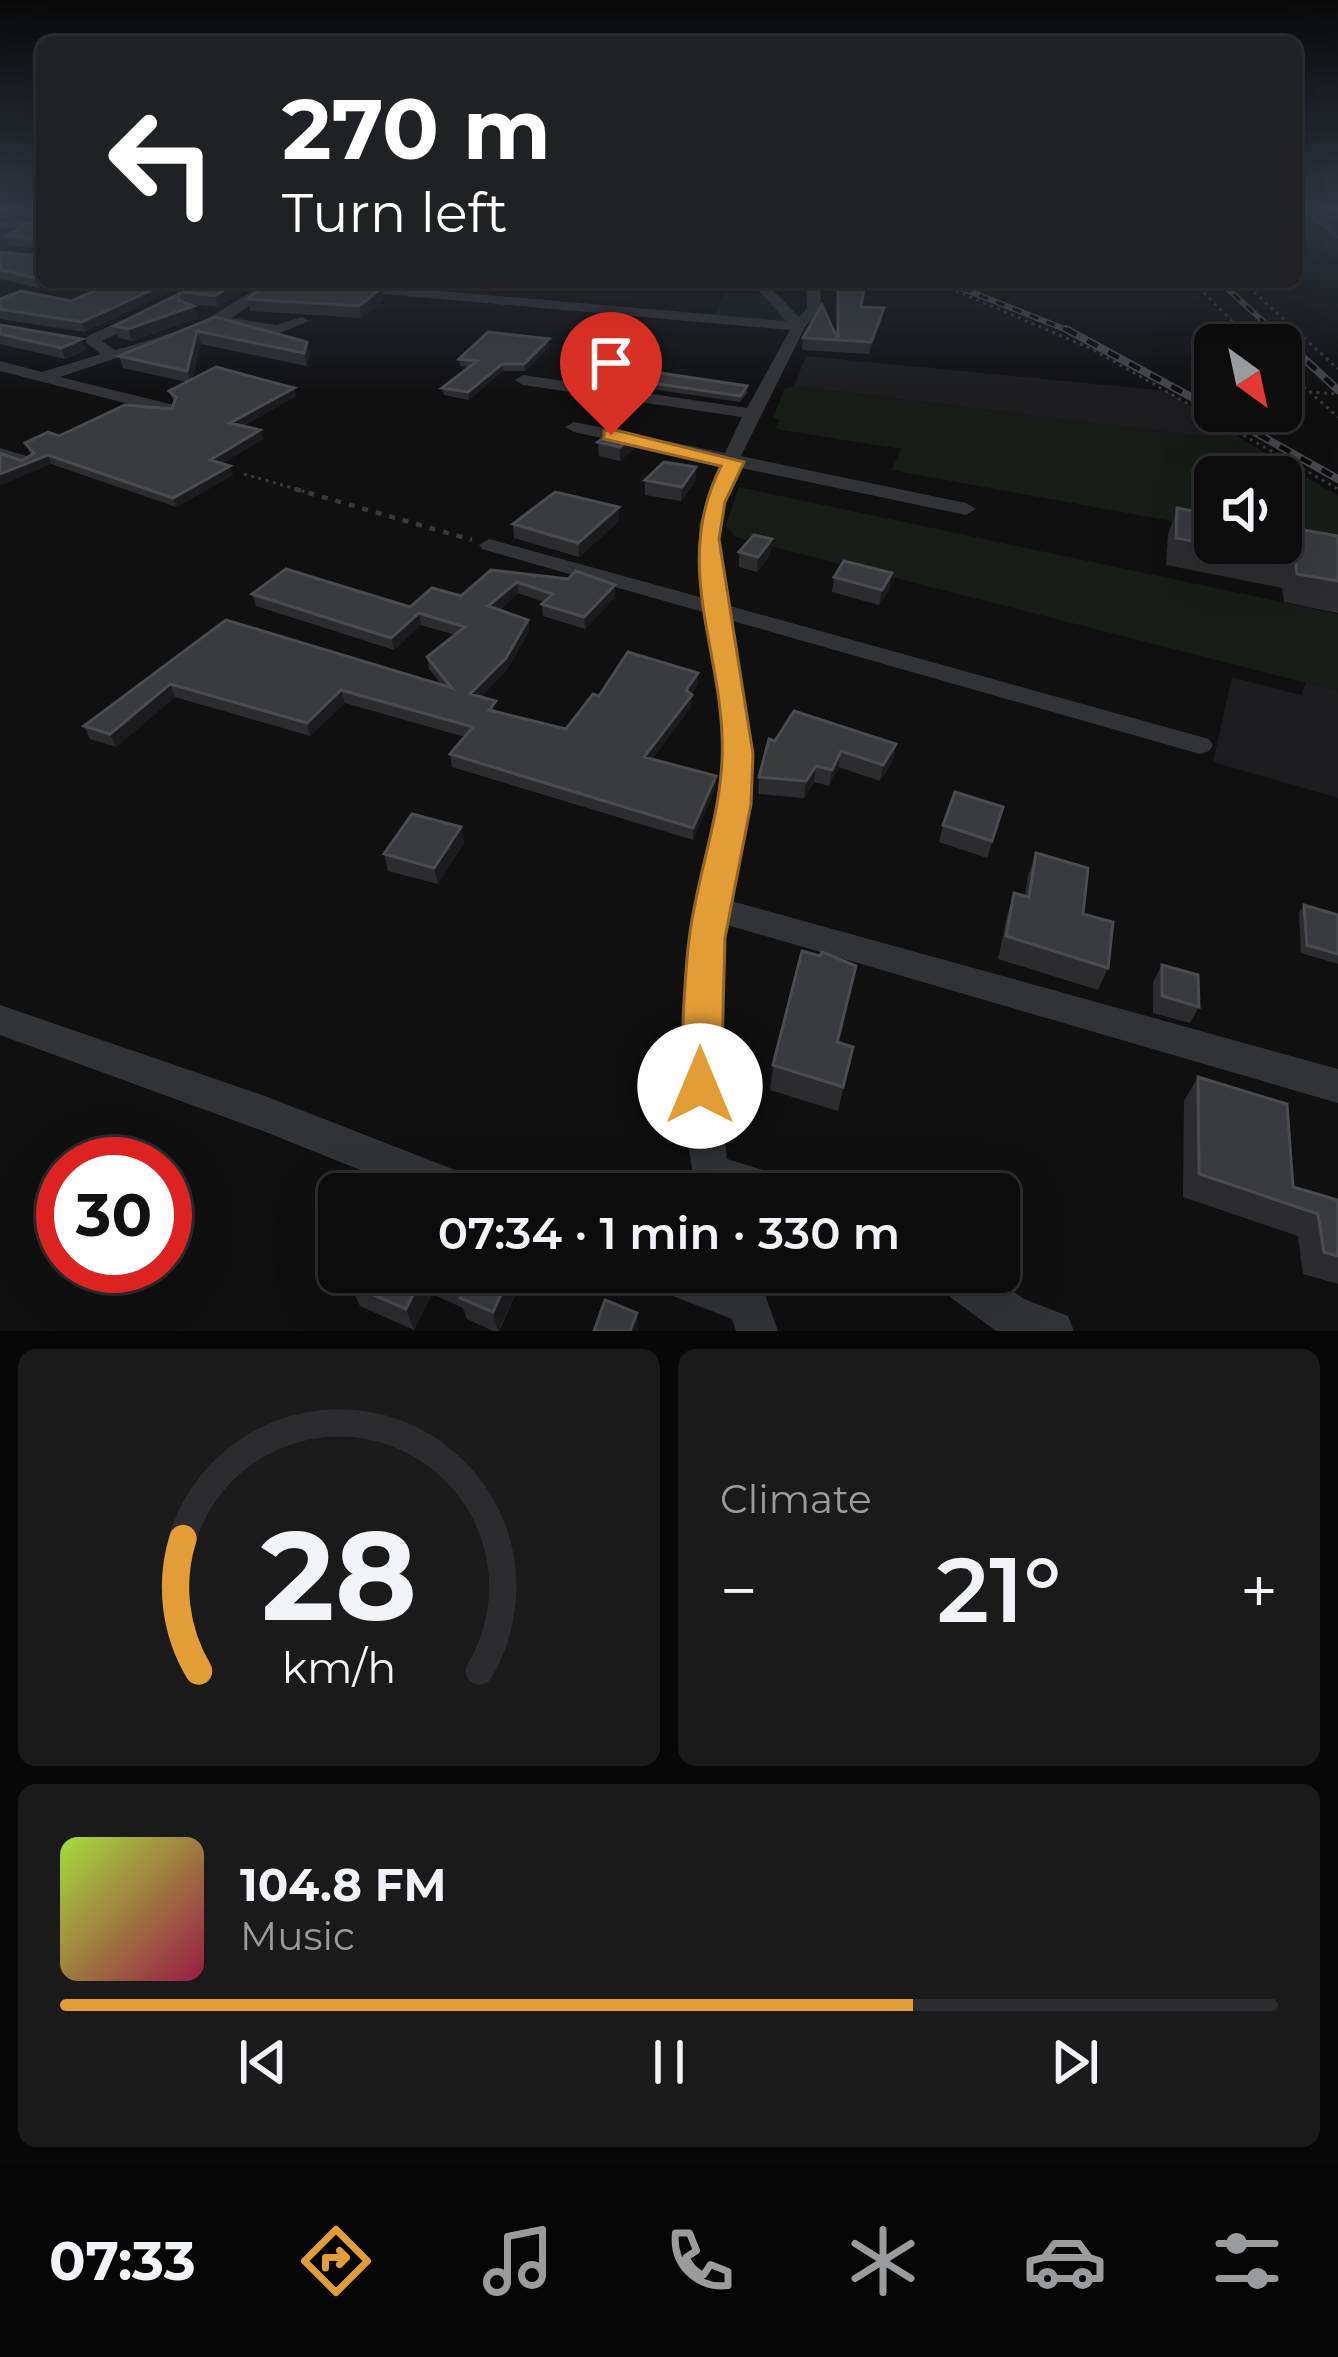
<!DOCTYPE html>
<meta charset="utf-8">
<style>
body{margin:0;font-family:Montserrat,sans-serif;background:#1a1a1b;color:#f1f3f6;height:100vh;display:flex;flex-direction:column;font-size:45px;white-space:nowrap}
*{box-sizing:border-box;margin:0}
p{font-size:39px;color:#9a9b9d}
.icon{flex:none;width:66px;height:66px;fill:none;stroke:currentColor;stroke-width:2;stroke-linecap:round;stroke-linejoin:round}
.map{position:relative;height:1331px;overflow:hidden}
.panel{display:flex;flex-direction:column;gap:18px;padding:18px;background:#070707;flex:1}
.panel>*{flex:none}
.guide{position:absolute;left:36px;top:36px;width:1266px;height:252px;border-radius:18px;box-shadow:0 12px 48px #0002,0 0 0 3px #2c2c2e;background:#202124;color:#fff;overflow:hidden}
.needle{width:78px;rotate:147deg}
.controls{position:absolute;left:1194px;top:324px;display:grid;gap:24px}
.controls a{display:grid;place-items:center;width:108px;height:108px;border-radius:18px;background:#0c0c0d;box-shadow:0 12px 48px #0002,0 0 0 3px #2c2c2e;font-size:60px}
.speed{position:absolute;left:36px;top:1137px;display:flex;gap:24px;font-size:60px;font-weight:700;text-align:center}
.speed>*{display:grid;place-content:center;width:156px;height:156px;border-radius:50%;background:#0c0c0d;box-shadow:0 12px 48px #0002,0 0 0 3px #2c2c2e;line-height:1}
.speed .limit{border:18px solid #d22;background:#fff;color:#111}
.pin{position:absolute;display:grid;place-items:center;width:102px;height:102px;color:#fff;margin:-123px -51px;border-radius:50% 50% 50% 0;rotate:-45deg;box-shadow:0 0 12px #0007}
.pin .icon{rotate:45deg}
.me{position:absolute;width:132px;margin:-66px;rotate:0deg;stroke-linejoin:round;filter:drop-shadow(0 0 9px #0008)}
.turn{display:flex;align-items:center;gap:42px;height:252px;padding:0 48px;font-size:54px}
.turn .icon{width:156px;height:156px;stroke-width:2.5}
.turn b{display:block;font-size:84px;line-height:102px}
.big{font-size:90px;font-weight:600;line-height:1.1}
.panel .widget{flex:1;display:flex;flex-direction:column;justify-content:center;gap:18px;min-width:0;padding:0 42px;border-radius:18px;background:#1a1a1b}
.panel .dial{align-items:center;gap:0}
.dial svg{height:312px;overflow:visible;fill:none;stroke:#2c2c2e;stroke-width:7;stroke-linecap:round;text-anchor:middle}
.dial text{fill:#f1f3f6;stroke:none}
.song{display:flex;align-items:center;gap:36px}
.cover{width:144px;height:144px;border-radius:18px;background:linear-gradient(135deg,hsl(80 70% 55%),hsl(340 70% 35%))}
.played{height:12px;border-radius:6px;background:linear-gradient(90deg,#e29d37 70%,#2c2c2e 70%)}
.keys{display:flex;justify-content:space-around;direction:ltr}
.heat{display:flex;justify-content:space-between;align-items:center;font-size:66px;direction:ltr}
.panel .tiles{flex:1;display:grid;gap:18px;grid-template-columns:1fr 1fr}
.widget:last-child{grid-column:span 2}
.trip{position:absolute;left:318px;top:1173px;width:702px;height:120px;border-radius:18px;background:#0c0c0d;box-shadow:0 12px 48px #0002,0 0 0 3px #2c2c2e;font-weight:600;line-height:120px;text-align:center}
.menu{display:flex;height:192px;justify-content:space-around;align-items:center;background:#050505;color:#9a9b9d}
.menu .icon{width:84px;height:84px}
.menu .current{color:#e29d37}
.menu b{font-size:54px;color:#f1f3f6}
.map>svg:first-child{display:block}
</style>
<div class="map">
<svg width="1338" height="1331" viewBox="0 0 1338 1331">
<rect width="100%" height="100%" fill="#101011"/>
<path fill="#1c1c1e" d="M806,356L1167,391L1247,442L794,386Z
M1232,677L1301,695L1306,683L1338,691V798L1213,762Z"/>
<path fill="#171c17" d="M725,292L762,294L786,322L713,317Z
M794,386L1247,442L1338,496V551L1281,540V477H1215V529L891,470L901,449L775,429L780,420L773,418L785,388Z
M739,487L1338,614V691L735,537L726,525Z"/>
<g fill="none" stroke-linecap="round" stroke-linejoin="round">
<path stroke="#282f34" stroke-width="3" d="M1303,209L1338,237"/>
<path stroke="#38393d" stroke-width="3" stroke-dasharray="3 4.5" stroke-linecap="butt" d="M935,282L1092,349L1338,489
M1193,282L1256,345
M1243,282L1338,369
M1281,367L1338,417
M1309,392L1338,394
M244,474L306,492"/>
<path stroke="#38393d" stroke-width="4.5" stroke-dasharray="6 8" stroke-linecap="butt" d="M295,489L472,540"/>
<path fill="#313336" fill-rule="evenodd" d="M42,220V226L0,228V222Z
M204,282L215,285L102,341L115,350C146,342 177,332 206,319C229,308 257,282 282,282L232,318L276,325L302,317L309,321L277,334L218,324L60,377L174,405V413L168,414L0,371V361L42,372L101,354L86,343V337Z
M286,282H339L786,321L751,282H765L799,317L807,308L806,282H820L821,309L805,327L741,456L966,503L976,509L966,515L737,467L719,525L723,604L1209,739L1213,745L1209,751L1200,754L726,619C735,662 748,706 751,750C755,801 739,851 728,900L1338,1069V1103L724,924L715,1049L727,1159L796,1180L801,1194H697C677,1100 677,1006 695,911C705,863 722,816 724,767C727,715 711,663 703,612L482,549L479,545L489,539L700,597L699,525L720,463L574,432L565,427L574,422L725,453L742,417L523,385L515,380L523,375L747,408L790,330L293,286Z
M0,448L30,457L33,461L24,466L0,459Z
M0,1005L265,1096L468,1175L482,1180L487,1194H420L263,1131L0,1035Z
M644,1272H757L778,1331H736L732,1319L650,1287Z
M931,1272H986L1024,1299L1068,1316L1074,1331H996L937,1287Z"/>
<defs>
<path id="rail-far1" d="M946,282L1072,332
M1220,282L1275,332"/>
<path id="rail" d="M1066,329L1215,410
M1272,329L1338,390
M1217,411L1338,479"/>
</defs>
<use href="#rail-far1" stroke="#45474b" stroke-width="6"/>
<use href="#rail" stroke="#45474b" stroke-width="8"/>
<use href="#rail-far1" stroke="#0b0b0c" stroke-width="3" stroke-dasharray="9" stroke-linecap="butt"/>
<use href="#rail" stroke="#0b0b0c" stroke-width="4.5" stroke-dasharray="12" stroke-linecap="butt"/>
</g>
<path fill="#2c2c2f" d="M39,209H42V249L10,246L6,236L42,216Z
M0,252L41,256L42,282H52L38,288L0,279Z
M115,282L85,332L0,319V299L71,301Z
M577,282H604L601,290L577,289Z
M837,282H865L862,307L882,320L869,354L802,350L803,338L836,337Z
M244,291L218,307L189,304L194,306L198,318L132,341L118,338L114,326L179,294L181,301L187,303L184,292Z
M247,299L384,300L361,318L250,311Z
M215,317L307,342L310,354L307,366L201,344L192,379L294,388L296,396L243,426L260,430L263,439L222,463L233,475L176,507L51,464L0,485V453L22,461L31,455L25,443L172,409L174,402L169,391L186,382L123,368L119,356Z
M0,325L82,339L86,350L65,359L0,344Z
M549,339V346L525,371H503L469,400L444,395L442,388L469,367L460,366L459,359Z
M596,375L747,386V393L740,402L597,381Z
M598,442L634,449L620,461L599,456Z
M696,467V481L681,501L645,495V480Z
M619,507V521L579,557L514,538L513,524Z
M1177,508L1338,536V613L1284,602L1282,588L1166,565L1168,535Z
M739,552L771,554L757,572L739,567Z
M491,570L615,585V597L585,629L543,616L542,604L544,602L518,593L499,610L528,620L529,632L507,670L481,697L497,712L566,729L599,696L698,685L691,694V707L652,759L716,776L715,789L693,840L452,767L450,754L465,737L345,703L310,736L175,697L116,747L90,739L84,726L226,620L442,685L429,669L427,657L455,635L421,625L394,650L256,606L252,594L410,607L461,596Z
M834,577L890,589L879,605L832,592Z
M775,741L896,744L893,761L880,781L838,767L829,786L814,782L804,798L758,794L759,777Z
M1003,807L987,858L939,842L943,825Z
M461,827L464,843L438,884L388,871L384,854Z
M1036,853L1083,914L1108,968L1098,990L998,959L1007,916L1014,893L1025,896L1028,876Z
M1304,905L1338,915V964L1301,953L1299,913Z
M1162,965L1199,1007L1190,1023L1153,1013V982Z
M851,991L839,1043L853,1047L838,1111L770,1090L773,1065Z
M1198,1077L1293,1187L1338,1200V1284L1303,1274L1298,1236L1183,1197L1184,1101Z
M357,1272H523L524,1276L499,1331H493L467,1319L463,1308L432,1294L414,1330L360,1306L350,1285Z"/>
<path fill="#1b1b1d" d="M42,275V282H52L38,288L35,278Z
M169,282H193L85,332L82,322Z
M236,282H242L244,291L218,307L215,296Z
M382,288L384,300L361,318L359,306Z
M179,294L182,306H194L198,318L132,341L128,329L178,300Z
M884,308L882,320L869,354L871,342Z
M197,331L201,344L191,384L187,371Z
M82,339L86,350L65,359L61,348Z
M549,339V346L525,371L524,364Z
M307,342L310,354L307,366L304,353Z
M502,364L503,371L469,400L468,392Z
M294,388L296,396L233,431L230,423Z
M260,430L263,439L213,469L210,460Z
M633,435L634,449L620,461V447Z
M48,455L51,464L0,485V474Z
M230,466L233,475L176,507L173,498Z
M696,467V481L681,501L682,487Z
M619,507V521L579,557L578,543Z
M772,539L771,554L757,572L758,557Z
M892,573L890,589L879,605L882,590Z
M517,582L518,593L489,618L488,606Z
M615,585V597L585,629L584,617Z
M419,613L421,625L394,650L391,638Z
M528,620L529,632L507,670L472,706L470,694Z
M698,673V685L685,702L686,690Z
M170,684L175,697L116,747L110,734Z
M341,690L345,703L310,736L307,723Z
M692,695L691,707L644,769V757Z
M896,744L893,761L880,781L883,765Z
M841,751L838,767L829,786L832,770Z
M816,766L814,782L804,798L806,781Z
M716,776L715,789L693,840V828Z
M461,827L464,843L438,884L434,868Z
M511,1272H523L524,1276L498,1331L493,1312Z
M424,1273L432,1294L414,1330L406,1309Z
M637,1313L638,1331H630Z"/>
<path fill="#393a3d" stroke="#494b4f" stroke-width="3" d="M42,216V243L37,239L6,236Z
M0,252L41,256L42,252V275L35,278L0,270Z
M115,282H169L82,322L0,309V299L21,291L71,301Z
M202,282H236L215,296L184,292Z
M289,282H320L382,288L359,306L247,299L268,284L282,286Z
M577,282H602L601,284H576Z
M838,282H865L861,307L884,308L871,342L803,338L822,305L838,340Z
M179,294L178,300L194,306L128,329L114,326Z
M215,317L307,342L304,353L197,331L187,371L119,356Z
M0,325L82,339L61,348L0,334Z
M488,332L549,339L524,364H502L468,392L442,388L477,361L459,359Z
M606,365L747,386L740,396L596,375Z
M216,367L294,388L230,423L260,430L210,460L230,466L173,498L48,455L0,474V453L22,461L34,453L25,443L48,432L59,436L125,405L172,409L176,397L169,391Z
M612,431L633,435L620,447L598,442Z
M664,462L696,467L682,487L645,480Z
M555,492L619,507L578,543L513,524Z
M1177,508L1215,515V543H1281V526L1338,536V581L1297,574L1295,559L1176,538Z
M754,535L772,539L758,557L739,552Z
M844,561L892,573L882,590L834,577Z
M286,569L410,607L432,588L461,596L491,570L568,579L576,571L615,585L584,617L542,604L553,594L517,582L488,606L528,620L506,658L470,694L496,701L489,710L566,729L593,694L599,696L628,652L698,673L686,690L692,695L644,757L716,776L693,828L450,754L473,727L341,690L307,723L170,684L110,734L84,726L226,620L452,688L427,657L465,627L419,613L391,638L252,594Z
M794,711L896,744L883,765L841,751L832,770L816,766L806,781L759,777L769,739L775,741Z
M955,792L1003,807L992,841L943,825Z
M412,814L461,827L434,868L384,854Z
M1036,853L1088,868L1083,914L1113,922L1108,968L1006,936L1014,893L1029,897Z
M1304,905L1338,915V954L1307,945Z
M802,951L820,956L822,952L856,966L837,1042L853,1047L843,1087L773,1065Z
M1162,965L1198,975L1199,1007L1162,996Z
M1198,1077L1287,1104L1293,1187L1338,1200V1256L1324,1252L1318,1214L1199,1174Z
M357,1272H511L493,1312L460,1298L465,1290L424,1273L406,1309L350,1285Z
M605,1300L637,1313L630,1331H594Z"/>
<linearGradient id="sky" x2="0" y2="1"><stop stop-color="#090909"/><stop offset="0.53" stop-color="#313743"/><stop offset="1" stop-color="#313743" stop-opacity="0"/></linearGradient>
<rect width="1338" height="395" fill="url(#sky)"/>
<path fill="#e29d37" stroke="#936624" stroke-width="3" d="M611,429L744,462L725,502L719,539L753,754L751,804L725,938L721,1086L715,1100L700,1105L686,1100L680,1086C683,1038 683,988 689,940C696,879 719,822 722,761C727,655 669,569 721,466L604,439V431Z"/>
</svg>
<div class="controls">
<a><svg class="needle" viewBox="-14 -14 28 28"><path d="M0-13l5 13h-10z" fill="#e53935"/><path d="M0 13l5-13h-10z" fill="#9a9b9d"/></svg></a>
<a><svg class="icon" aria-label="sound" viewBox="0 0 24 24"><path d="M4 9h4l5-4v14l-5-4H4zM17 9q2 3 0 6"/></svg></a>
</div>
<div class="speed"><div class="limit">30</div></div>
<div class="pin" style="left:611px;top:435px;background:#d93025"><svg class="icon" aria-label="arrive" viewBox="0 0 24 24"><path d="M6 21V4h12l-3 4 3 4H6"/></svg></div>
<svg class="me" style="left:700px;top:1086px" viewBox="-20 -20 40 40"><circle r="19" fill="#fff"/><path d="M0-13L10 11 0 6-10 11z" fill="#e29d37"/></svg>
<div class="trip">07:34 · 1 min · 330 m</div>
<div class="guide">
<div class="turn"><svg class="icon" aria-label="left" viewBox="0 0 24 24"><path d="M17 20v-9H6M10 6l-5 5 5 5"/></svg><div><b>270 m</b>Turn left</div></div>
</div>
</div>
<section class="panel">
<div class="tiles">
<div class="widget dial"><svg viewBox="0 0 100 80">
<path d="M14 69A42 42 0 1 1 86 69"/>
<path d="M14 69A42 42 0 0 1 10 35" stroke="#e29d37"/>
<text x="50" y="56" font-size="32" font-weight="700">28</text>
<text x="50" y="72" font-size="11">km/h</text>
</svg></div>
<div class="widget"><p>Climate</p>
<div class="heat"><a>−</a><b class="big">21°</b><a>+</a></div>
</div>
<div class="widget">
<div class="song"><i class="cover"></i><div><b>104.8 FM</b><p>Music</p></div></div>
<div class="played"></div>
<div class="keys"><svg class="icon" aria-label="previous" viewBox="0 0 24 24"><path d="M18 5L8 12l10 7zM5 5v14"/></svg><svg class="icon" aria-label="pause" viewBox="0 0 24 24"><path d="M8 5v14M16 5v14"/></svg><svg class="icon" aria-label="next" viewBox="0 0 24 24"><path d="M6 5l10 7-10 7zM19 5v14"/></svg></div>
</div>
</div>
</section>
<nav class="menu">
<b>07:33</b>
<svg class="icon current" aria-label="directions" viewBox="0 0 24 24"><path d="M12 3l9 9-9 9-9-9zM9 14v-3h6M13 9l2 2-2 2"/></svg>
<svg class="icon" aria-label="music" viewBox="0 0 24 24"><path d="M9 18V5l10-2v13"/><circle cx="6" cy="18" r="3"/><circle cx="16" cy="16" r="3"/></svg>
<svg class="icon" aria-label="phone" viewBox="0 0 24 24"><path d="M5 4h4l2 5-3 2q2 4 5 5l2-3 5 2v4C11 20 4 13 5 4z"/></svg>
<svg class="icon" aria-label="climate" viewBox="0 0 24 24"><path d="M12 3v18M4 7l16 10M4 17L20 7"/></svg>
<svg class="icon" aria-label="car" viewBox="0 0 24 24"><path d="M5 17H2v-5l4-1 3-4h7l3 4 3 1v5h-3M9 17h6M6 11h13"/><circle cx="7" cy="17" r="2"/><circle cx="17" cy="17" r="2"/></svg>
<svg class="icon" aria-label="filters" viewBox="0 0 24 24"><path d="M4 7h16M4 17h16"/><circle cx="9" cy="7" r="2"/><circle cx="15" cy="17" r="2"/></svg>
</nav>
